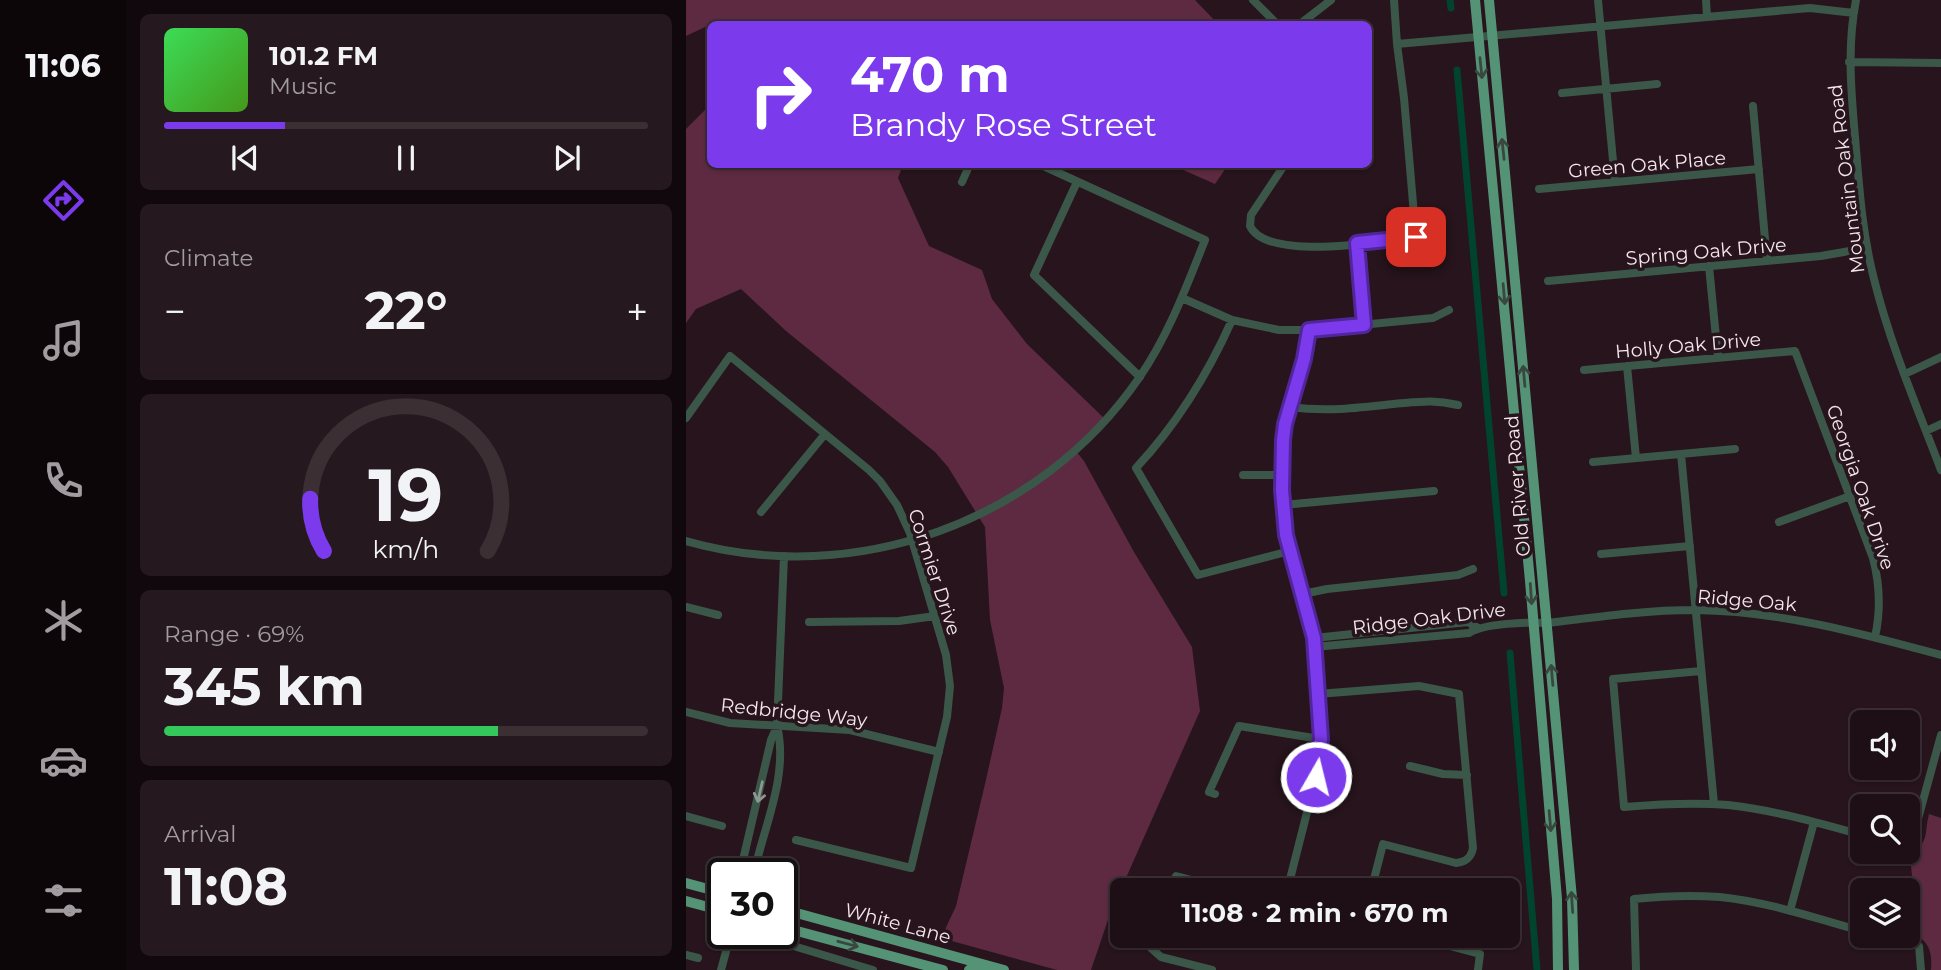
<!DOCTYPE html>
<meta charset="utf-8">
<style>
body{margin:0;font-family:Montserrat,sans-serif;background:#25181e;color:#f1f3f6;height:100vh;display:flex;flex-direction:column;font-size:26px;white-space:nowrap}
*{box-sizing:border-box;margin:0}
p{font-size:23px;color:#a09ca0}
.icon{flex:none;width:38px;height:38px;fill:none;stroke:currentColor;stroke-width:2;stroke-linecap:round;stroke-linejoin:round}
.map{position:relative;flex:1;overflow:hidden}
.sheet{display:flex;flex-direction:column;gap:14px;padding:14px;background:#10080c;width:560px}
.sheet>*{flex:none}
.guide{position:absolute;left:21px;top:21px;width:665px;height:147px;border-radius:10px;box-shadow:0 2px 5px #0004,0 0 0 2px #3b2f34;background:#7c3aed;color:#fff;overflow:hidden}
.controls{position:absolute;left:1164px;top:710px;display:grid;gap:14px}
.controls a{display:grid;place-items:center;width:70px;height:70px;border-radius:10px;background:#1d0f15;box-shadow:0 2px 5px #0004,0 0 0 2px #3b2f34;font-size:35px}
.speed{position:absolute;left:21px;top:858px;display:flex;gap:14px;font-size:35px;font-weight:700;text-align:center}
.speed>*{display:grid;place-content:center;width:91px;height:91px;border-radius:50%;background:#1d0f15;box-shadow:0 2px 5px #0004,0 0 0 2px #3b2f34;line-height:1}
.speed .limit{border:4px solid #111;border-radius:10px;background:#fff;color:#111}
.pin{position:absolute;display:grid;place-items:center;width:60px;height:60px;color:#fff;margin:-30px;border-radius:14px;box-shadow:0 4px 10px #0006}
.me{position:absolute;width:77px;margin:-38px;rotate:8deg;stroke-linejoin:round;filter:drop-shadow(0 0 5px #0008)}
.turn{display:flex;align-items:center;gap:24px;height:147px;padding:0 28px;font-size:32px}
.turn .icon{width:91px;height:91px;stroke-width:2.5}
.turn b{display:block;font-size:49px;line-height:60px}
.big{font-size:52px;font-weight:700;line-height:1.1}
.sheet .card{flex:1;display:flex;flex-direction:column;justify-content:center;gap:10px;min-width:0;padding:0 24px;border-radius:10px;background:#25181e}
.sheet .dial{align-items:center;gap:0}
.dial svg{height:182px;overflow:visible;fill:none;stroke:#3b2f34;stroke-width:7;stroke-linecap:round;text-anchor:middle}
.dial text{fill:#f1f3f6;stroke:none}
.song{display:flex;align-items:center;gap:21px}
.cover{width:84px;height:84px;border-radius:10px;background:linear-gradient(135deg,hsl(130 70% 55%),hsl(100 70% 35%))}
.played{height:7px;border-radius:4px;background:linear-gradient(90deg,#7c3aed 25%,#3b2f34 25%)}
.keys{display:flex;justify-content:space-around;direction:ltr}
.heat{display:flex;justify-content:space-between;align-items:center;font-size:38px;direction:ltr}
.charge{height:10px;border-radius:5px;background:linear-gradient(90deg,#34c759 69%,#3b2f34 0)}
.trip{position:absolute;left:424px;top:878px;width:410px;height:70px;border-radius:10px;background:#1d0f15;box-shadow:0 2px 5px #0004,0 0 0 2px #3b2f34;font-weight:700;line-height:70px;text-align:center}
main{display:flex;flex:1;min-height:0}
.dock{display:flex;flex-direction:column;width:126px;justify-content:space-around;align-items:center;background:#0c0608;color:#a09ca0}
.dock .icon{width:49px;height:49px}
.dock .on{color:#7c3aed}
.dock b{font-size:32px;color:#f1f3f6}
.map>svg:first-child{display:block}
</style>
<main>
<nav class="dock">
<b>11:06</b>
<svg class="icon on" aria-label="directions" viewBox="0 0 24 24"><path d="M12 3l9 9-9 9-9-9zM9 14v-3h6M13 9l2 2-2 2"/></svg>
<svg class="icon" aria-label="music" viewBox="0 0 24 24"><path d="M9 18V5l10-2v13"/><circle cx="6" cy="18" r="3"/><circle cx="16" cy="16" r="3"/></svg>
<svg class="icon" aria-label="phone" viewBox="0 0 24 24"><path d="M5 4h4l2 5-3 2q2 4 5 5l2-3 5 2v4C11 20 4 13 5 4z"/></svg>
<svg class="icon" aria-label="climate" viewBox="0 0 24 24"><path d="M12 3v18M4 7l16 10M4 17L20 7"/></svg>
<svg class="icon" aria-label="car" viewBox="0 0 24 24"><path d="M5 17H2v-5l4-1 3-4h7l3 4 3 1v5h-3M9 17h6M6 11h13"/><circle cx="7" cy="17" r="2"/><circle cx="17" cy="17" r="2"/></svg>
<svg class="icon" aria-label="filters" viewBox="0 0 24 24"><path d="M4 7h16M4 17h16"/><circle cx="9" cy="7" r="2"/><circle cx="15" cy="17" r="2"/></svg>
</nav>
<section class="sheet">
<div class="card">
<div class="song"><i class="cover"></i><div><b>101.2 FM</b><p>Music</p></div></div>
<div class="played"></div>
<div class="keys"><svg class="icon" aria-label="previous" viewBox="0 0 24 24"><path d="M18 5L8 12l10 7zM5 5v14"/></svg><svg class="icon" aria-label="pause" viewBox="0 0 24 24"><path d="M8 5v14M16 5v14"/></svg><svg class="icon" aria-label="next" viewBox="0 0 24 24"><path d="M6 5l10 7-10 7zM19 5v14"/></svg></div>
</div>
<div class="card"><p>Climate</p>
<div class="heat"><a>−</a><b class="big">22°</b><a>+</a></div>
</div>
<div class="card dial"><svg viewBox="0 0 100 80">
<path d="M14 69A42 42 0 1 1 86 69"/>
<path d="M14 69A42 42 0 0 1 8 46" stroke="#7c3aed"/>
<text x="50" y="56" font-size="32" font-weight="700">19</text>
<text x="50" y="72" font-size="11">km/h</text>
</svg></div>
<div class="card"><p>Range · 69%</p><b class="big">345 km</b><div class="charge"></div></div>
<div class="card"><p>Arrival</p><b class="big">11:08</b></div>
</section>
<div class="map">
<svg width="1255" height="970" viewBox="0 0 1255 970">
<rect width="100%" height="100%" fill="#27141c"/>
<path fill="#5d2a41" d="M0,0H509L532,24H35L34,20L0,36Z
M24,105V164L215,165V170L212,178L243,246L296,270L306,299L341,344L420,420L390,451L398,461L448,552L506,647L514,711L424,914L405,970H371L255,938L270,906L299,784L316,708L318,688L304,620L299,527L262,467L249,452L100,331L55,289L10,309L0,323V129Z
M486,165H542L529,184Z
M1243,814L1255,818V970H1245C1246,955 1245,945 1231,935L1224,853C1244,843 1238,833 1243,814Z"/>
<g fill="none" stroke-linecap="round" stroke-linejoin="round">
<path stroke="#00442d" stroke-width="7" d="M764,0L765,8
M771,70L818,593
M824,653L851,970"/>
<path stroke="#3a5749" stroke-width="8" d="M567,0L591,24
M912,0L929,182
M1020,0L1021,17
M1170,0C1161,46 1165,91 1169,137C1173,185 1176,233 1188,279C1204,344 1231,407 1255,470
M614,24L645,0
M711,44L1124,8L1168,13
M1163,62L1255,63
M876,93L971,84
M1067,106L1081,261
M599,164L565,215L564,226C581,262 695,241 730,238L718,98L711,44L708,0
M276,182L284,164
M391,182L348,275L454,377
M853,189L1073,169
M671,243L679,325
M1023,266L1032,358
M862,281L1135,256L1181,248
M496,298L546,320L593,330H623L747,318L763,310
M546,320C521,376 491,424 450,468L512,575L604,551
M941,366L950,458
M898,370L1109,351L1187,558C1194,585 1195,610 1189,637
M1219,374L1255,357
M604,407C639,412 672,408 707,404C732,402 747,399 772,405
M0,418L44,356L183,470L194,481L211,505L224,533L260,655L264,686L261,717L225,868L110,840
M1240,431L1255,424
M995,454L1028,804
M907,462L1049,449
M557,475H596
M597,505L748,491
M75,512L139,434
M1093,522L1164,496
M0,541C168,589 354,522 453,378C482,336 500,288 519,240L353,164
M915,554L1004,546
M617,594L641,589L772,575L787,569
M0,607L32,615
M123,622L213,621L249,616
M628,638L782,622L792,628
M628,647L783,633C799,623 842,622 861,623C910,617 960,610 1009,610C1094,611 1174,633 1255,655
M1015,671L927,679L938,807C973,804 1007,802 1042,805C1088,810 1132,823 1176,835
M632,694L733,686L773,694L787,848C785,858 780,862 770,863L697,844L685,891
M0,712L44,723L164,730L253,752
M724,766L757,774L781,775
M529,794L523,792L553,726L634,739
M0,816L36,826
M1222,843L1227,837L1255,735
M54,873L85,740L91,726
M68,873C78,826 103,775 91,726L98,556
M484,891L490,876L548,891
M601,891L630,777L634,739L628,638L600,535L597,505V440L599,424L619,359L623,330
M1104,911L1128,822
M465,936V948L475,957L526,970
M726,936L794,954L792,970
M1196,936L1233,946L1235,970
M70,943L91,941L187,970
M0,955L12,958
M35,970L45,933
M950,970L948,899C977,896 1005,895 1034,897C1082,902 1129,918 1176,931"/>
<path stroke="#559376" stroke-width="10" d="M789,0L844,581L871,899L872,970
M803,0L886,898L888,970
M0,883L37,893
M0,901L37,911
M96,909L318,970
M96,927L257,970
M283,970H295"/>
</g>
<defs><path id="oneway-shaft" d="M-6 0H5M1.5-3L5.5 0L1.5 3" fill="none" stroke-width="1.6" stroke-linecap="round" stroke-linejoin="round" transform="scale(1.75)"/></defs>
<g stroke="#394740">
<use href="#oneway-shaft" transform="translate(795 68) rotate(84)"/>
<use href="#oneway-shaft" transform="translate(817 149) rotate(-96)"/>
<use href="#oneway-shaft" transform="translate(818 294) rotate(85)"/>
<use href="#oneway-shaft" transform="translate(838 376) rotate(-95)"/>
<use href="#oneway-shaft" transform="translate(845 594) rotate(86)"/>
<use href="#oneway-shaft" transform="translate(866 675) rotate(-95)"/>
<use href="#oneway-shaft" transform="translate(864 821) rotate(85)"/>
<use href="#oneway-shaft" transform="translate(886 902) rotate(-94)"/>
<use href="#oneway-shaft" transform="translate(162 944) rotate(15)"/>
</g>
<use stroke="#8e9792" href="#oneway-shaft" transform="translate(74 792) rotate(103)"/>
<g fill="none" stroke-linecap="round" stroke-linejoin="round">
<defs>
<path id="route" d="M630,777L635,739L628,638L600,535L596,490L597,440L599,424L618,359L623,330L678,325L671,243L730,237"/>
</defs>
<use href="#route" stroke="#51269a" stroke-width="18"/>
<use href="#route" stroke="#7c3aed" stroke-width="12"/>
</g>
<g text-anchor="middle" stroke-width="7" stroke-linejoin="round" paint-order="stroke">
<g font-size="19" fill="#f4e6eb" stroke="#27141c">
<text transform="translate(961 164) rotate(-5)" y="7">Green Oak Place</text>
<text transform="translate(1160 179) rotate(-97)" y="7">Mountain Oak Road</text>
<text transform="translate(1020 251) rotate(-5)" y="7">Spring Oak Drive</text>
<text transform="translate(1002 345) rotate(-5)" y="7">Holly Oak Drive</text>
<text transform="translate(831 486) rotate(-95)" y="7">Old River Road</text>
<text transform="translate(1175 487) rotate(71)" y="7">Georgia Oak Drive</text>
<text transform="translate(249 572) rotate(72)" y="7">Cormier Drive</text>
<text transform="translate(1061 600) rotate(5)" y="7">Ridge Oak</text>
<text transform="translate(743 618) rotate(-7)" y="7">Ridge Oak Drive</text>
<text transform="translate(108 712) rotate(6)" y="7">Redbridge Way</text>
<text transform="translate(212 923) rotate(15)" y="7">White Lane</text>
</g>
</g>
</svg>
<div class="controls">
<a><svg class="icon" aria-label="sound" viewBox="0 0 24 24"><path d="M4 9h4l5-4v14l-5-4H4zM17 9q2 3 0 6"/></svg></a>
<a><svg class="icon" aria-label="search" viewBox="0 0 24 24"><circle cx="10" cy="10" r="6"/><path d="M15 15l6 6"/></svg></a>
<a><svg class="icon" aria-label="layers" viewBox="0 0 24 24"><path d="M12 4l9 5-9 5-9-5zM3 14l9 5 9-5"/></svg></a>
</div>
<div class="speed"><div class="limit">30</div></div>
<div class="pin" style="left:730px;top:237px;background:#d93025"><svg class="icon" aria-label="arrive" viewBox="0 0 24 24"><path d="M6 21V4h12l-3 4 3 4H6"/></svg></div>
<svg class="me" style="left:630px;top:777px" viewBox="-20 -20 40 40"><circle r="17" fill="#7c3aed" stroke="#fff" stroke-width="3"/><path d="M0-11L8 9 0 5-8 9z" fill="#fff"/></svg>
<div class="trip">11:08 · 2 min · 670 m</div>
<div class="guide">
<div class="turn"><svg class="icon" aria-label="right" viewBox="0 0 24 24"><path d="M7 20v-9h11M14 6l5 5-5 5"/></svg><div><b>470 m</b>Brandy Rose Street</div></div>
</div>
</div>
</main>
